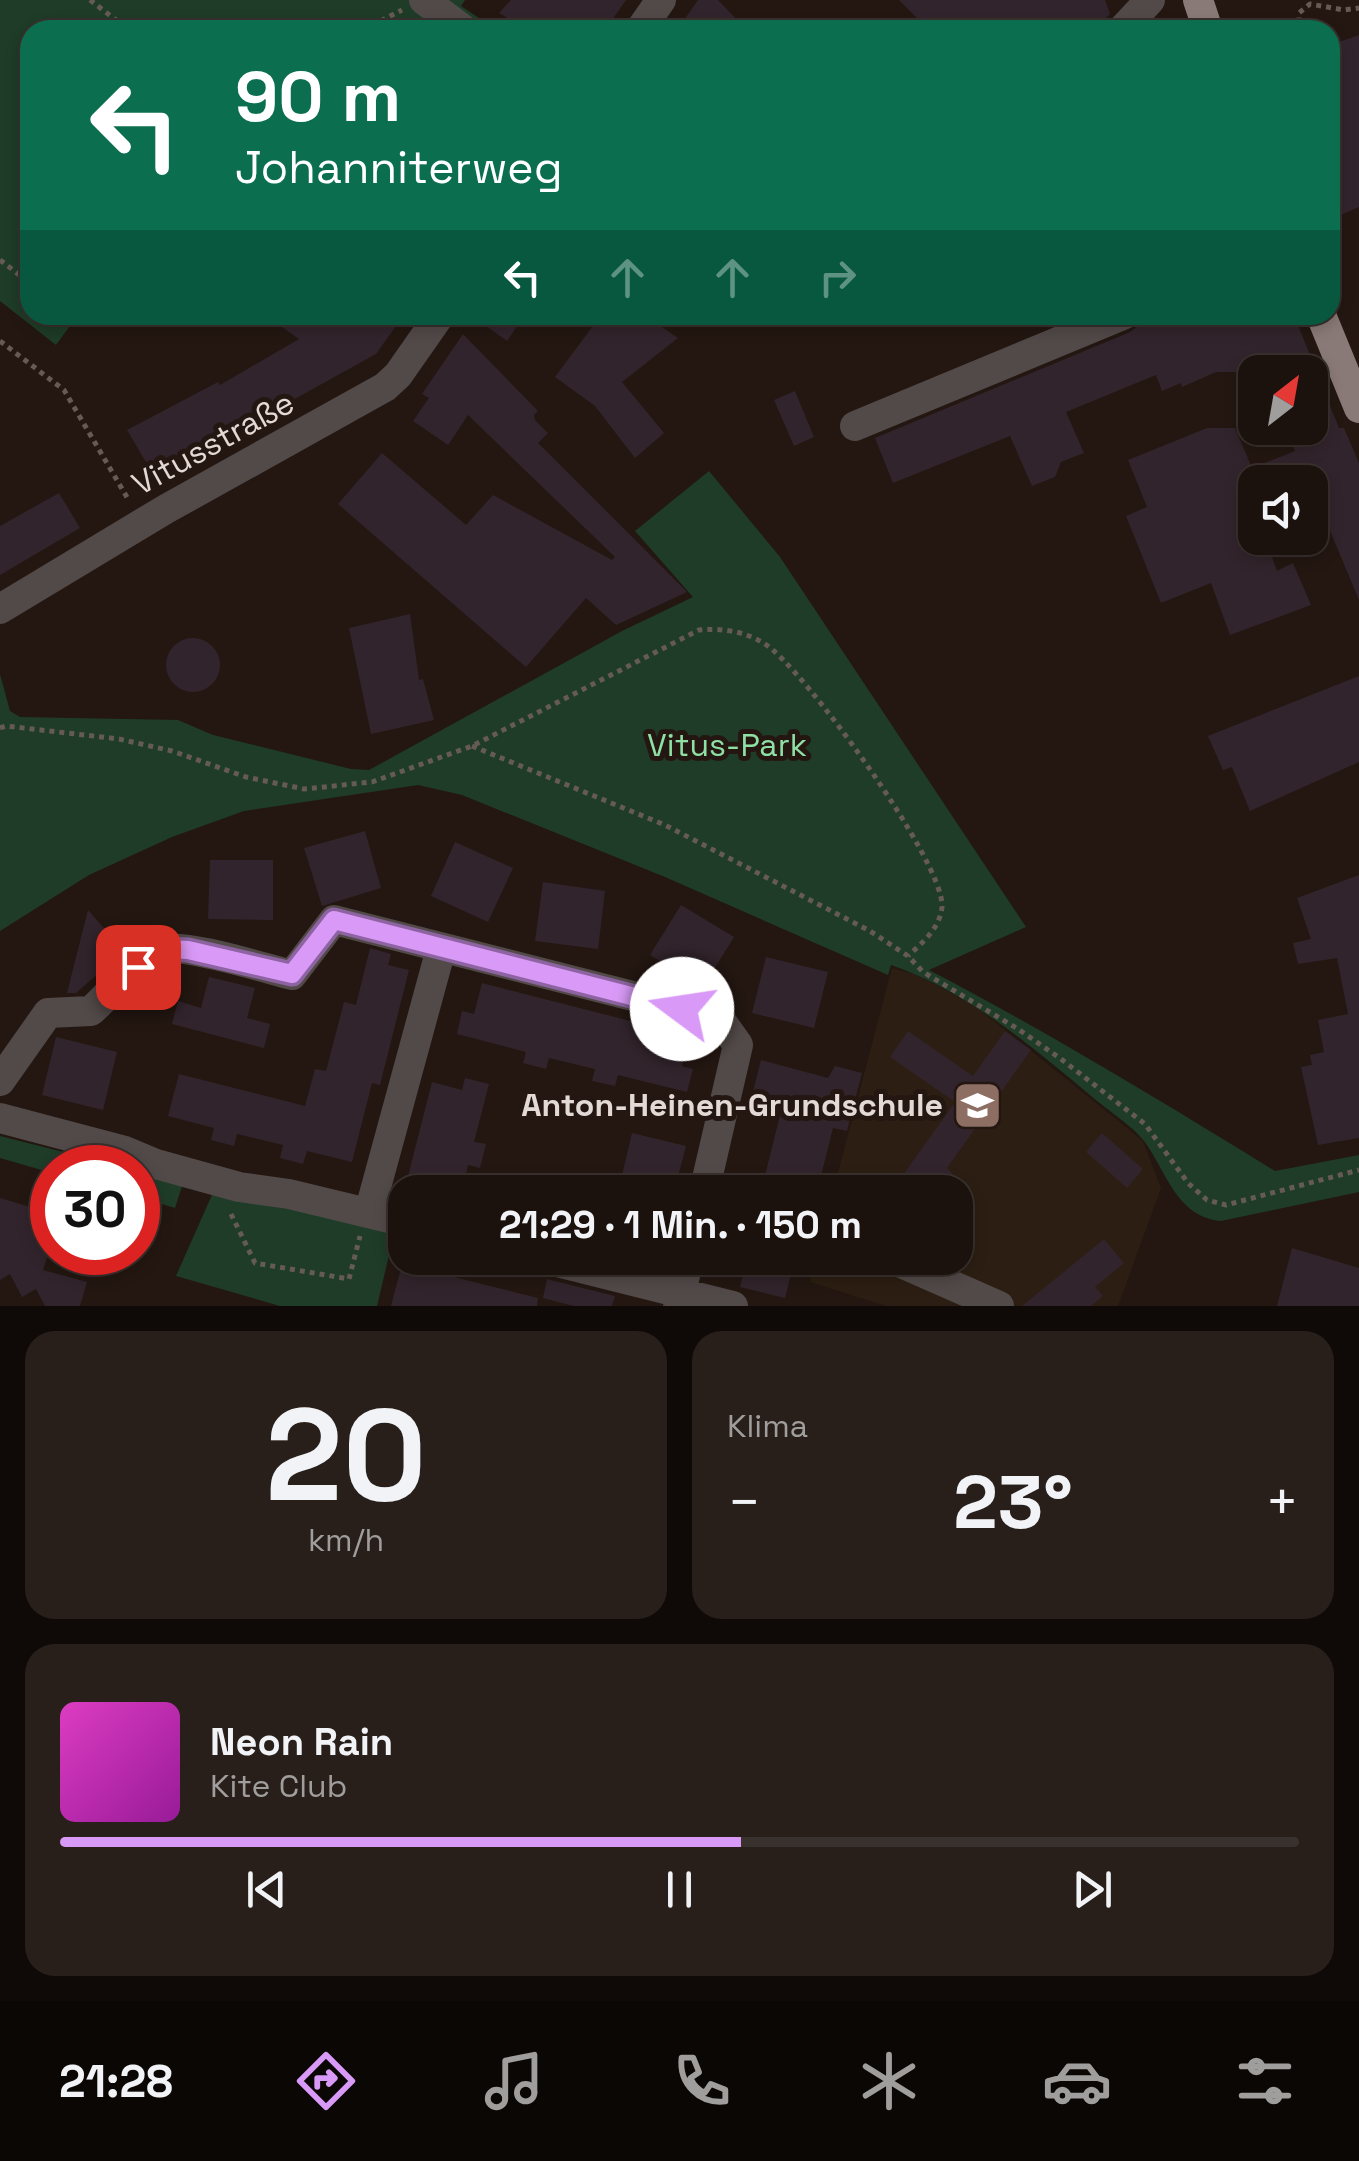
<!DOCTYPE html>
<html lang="de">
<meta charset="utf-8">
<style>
body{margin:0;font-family:"Space Grotesk",sans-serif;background:#281f1b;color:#f1f3f6;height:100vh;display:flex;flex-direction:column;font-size:38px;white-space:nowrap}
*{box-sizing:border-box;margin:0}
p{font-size:32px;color:#a09d9d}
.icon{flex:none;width:55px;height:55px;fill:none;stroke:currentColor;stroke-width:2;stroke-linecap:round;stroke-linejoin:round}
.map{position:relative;height:1306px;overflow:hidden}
.panel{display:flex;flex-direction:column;gap:25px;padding:25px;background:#0f0907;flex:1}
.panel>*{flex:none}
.top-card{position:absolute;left:20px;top:20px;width:1320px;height:305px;border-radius:30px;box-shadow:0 5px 15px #0003,0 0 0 2px #39312e;background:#0b6e4f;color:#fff;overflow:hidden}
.needle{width:65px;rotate:31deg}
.controls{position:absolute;left:1238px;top:355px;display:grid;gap:20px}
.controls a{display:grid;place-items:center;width:90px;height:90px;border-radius:20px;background:#1b110d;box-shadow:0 5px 15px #0003,0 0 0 2px #39312e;font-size:50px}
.speed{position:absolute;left:30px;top:1145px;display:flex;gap:20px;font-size:50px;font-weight:700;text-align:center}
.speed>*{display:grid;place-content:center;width:130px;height:130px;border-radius:50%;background:#1b110d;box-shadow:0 5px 15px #0003,0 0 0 2px #39312e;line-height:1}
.speed .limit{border:15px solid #d22;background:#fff;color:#111}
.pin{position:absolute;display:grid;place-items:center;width:85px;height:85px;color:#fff;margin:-42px;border-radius:20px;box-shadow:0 5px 15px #0006}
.me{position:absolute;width:110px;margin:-55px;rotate:284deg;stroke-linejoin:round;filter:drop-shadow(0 0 8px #0008)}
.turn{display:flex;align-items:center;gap:35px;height:210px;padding:0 50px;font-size:45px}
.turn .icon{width:130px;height:130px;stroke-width:2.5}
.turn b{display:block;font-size:70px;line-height:85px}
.lanes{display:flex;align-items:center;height:95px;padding:0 50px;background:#0003;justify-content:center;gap:50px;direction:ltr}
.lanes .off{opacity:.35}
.big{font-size:75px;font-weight:600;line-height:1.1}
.panel .widget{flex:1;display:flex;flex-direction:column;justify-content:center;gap:15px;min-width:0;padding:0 35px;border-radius:30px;background:#281f1b}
.panel .dial{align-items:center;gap:0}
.dial b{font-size:130px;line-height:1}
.song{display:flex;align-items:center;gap:30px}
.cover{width:120px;height:120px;border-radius:15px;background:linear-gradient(135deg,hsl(310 70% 55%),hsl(300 70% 35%))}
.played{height:10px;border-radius:5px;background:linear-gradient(90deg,#d99af7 55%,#39312e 55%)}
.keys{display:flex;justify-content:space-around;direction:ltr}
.heat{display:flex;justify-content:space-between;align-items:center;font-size:55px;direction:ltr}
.panel .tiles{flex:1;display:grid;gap:25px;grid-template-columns:1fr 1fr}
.widget:last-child{grid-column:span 2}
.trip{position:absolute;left:388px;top:1175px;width:585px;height:100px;border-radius:30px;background:#1b110d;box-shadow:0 5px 15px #0003,0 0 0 2px #39312e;font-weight:600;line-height:100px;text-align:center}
.dock{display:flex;height:160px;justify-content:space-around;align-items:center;background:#0b0705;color:#a09d9d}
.dock .icon{width:70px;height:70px}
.dock .active{color:#d99af7}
.dock b{font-size:45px;color:#f1f3f6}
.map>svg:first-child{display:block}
</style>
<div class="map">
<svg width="1359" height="1306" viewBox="0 0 1359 1306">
<rect width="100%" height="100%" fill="#241711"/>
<path fill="#2c1e12" d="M892,968L917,975L974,1005L1143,1141L1161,1188L1118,1306H886L810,1282L816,1258H955V1192H833Z"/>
<path fill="#1e3c27" d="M0,0H465L461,6L497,30H30V315H78L56,345L0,301Z
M709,471L780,557L1026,927L929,970C1048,1032 1161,1101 1275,1171L1359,1155V1192L1221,1221C1176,1217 1166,1170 1144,1141C1132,1126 1112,1113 1097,1101C1034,1048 969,992 891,965L888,975L665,877L462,795L418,785L244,811L172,837L89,875L0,931V674L10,711L20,717L178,720L213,735L351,769L369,770L622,631L693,597L635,531Z
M0,1136L123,1167L52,1168V1173L0,1158Z
M138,1171L183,1183L175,1208L138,1197Z
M215,1188L394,1234L377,1306H280L176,1276Z"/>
<path fill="#32242c" d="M511,0H626L605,30H528L499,13Z
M698,0H718L747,30H677Z
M899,0H1105L1110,14L1095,30H929Z
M1359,35V207L1336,217L1330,203V45Z
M265,315H404L376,354L235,432L237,435L217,447L207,443L156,479L127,430L218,382L220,385L299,339Z
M471,315H525L507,341Z
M601,315H671L662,327L678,338L622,382L664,433L635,458L595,406L555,377Z
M1142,315H1294L1339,428H1344L1359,463V600L1318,502L1310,505V482H1255V555L1269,549L1277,571L1293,563L1311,605L1230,635L1211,583L1161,603L1126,516L1147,507L1128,460L1207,428H1235L1252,468L1295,451L1285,428H1310V372H1216L1182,387L1181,383L1162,391L1156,375L1066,412L1084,453L1061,462L1055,477L1032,486L1010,436L893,483L875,438L1130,332L1138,326Z
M463,334L538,411L534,415L535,420L548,433L538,443L687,592L616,625L586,598L526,667L338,504L382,453L466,525L493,495L612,560L615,557L468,415L448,445L413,421L429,398L422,394Z
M795,391L814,437L794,446L774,400Z
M59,493L80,528L0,575V526Z
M410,614L419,680L423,679L434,720L371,734L349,628Z
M166 665a27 27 0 1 1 54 0a27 27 0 1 1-54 0Z
M1359,676V762L1250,811L1232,767L1223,770L1208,736Z
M365,831L381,888L322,906L304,848Z
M455,842L513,868L488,922L431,896Z
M210,860H273V920L208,919Z
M1359,875V1138L1318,1145L1301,1067L1312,1065L1310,1055L1324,1052L1318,1020L1348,1014L1337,958L1298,964L1293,943L1311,939L1297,898Z
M543,882L605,891L598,949L535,941Z
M681,905L734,937L703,987L650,955Z
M88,910L124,951L76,993H67Z
M370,948L391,954L388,965L409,970L380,1085L372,1083L352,1162L307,1151L303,1164L280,1158L283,1145L237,1134L234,1146L211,1140L214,1128L168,1116L179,1074L305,1106L315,1069L326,1071L344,1002L356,1005Z
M766,957L828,972L814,1028L752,1013Z
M209,977L255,988L247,1018L270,1024L264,1048L172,1024L178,1001L201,1008Z
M482,983L689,1036L682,1066L693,1069L687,1092L618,1075L615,1086L592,1081L595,1069L549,1058L546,1069L523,1063L526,1052L457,1034L462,1011L474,1014Z
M908,1031L973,1076L1005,1031L1031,1050L947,1168L970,1192H891L955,1102L890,1057Z
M56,1037L117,1052L103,1110L42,1095Z
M761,1060L828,1078L835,1066L862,1073L847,1131L833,1128L817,1192H761L780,1115L749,1107Z
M465,1078L489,1084L474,1142L486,1144L480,1168L468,1165L462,1192H404L432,1082L462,1090Z
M632,1133L686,1146L674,1192H618Z
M1102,1133L1143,1169L1127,1188L1086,1152Z
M0,1198L43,1211L35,1241L51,1245L43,1270L87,1282L80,1306H45L36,1289L22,1297L10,1274L0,1280Z
M1104,1239L1124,1263L1095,1287L1103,1296L1091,1306H1022Z
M1292,1248L1359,1268V1306H1277Z
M747,1258H795L785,1298L740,1287Z
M402,1264L538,1298L537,1306H391Z
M547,1279L615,1296L612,1306H574L543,1298Z"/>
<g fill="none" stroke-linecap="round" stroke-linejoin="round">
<path stroke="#665a55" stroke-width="5" stroke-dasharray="5 5" stroke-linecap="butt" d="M90,0L129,30
M184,30H191
M363,30L402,10
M1295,30L1299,28V13L1310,4L1344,10L1359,8
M0,260L30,283
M0,341L64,390L128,499
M0,728L6,726L119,739L172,751L246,777L304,789L372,782L472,746L699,630C721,628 745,631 765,644C804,669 945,863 942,907C940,928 923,942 908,956
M472,746L665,825L870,931L908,956L923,972L1018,1029L1061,1059L1145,1124L1188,1183L1207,1200L1226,1205L1359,1170
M231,1214L255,1263L349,1279L360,1236"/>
<path stroke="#524a49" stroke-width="30" d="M424,0L464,30
M640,30L661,0
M1122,30L1150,0
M855,426L1123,315
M0,609L166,509L385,387L398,375L440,315
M0,1081L48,1013L91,1011C112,992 136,960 162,950C183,942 267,969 292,975L334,920L719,1018L738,1045L704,1192
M0,1118L125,1151L156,1164L239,1187L289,1194L405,1222
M369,1213L441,949
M541,1258L733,1306
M890,1258L999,1306
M678,1306L689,1258"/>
<path stroke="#8a7a77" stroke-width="30" d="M1198,0L1208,30
M1321,315L1359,408"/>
</g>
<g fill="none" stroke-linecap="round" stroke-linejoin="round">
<defs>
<path id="route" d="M138,967L164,949L188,950L292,974L334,920L682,1009"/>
</defs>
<use href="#route" stroke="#8d64a1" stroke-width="25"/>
<use href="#route" stroke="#d99af7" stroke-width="18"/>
</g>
<defs>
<symbol id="school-square" viewBox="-11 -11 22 22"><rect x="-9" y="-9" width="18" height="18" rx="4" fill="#8d6e63" stroke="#241711"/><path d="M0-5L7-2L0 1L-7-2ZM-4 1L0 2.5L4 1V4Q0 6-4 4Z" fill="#fff"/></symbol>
</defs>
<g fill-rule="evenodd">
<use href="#school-square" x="950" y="1078" width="55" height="55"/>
</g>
<g text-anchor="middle" stroke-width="10" stroke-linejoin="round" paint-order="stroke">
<g font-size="32" fill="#e3d9d5" stroke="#241711">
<text transform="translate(213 443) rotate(-29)" y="11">Vitusstraße</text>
</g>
<g font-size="32" fill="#8fe0a5" stroke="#241711">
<text x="727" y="756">Vitus-Park</text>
</g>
<g font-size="32" font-weight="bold" fill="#e3d9d5" stroke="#241711" text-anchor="end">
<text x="943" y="1116">Anton-Heinen-Grundschule</text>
</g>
</g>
</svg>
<div class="controls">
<a><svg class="needle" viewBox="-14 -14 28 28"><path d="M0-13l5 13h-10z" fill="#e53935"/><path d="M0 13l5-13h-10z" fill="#a09d9d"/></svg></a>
<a><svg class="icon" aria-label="sound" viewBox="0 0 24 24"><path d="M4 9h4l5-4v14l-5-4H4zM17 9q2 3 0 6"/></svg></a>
</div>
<div class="speed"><div class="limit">30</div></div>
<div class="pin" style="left:138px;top:967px;background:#d93025"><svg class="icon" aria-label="arrive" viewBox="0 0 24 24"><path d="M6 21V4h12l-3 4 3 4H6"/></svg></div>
<svg class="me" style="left:682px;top:1009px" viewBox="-20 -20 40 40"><circle r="19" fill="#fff"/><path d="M0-13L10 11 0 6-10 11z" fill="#d99af7"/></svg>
<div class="trip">21:29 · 1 Min. · 150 m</div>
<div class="top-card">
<div class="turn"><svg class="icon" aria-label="left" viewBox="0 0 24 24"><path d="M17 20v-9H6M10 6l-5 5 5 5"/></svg><div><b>90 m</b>Johanniterweg</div></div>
<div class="lanes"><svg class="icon" aria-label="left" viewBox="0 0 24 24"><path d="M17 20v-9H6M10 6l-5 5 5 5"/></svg><svg class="icon off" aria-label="ahead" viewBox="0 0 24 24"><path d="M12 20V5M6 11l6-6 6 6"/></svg><svg class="icon off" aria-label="ahead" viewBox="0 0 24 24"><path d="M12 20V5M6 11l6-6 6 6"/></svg><svg class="icon off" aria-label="right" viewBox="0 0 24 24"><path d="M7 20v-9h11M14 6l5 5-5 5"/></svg></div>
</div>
</div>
<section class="panel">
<div class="tiles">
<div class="widget dial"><b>20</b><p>km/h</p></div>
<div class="widget"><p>Klima</p>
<div class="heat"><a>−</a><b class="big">23°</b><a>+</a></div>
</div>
<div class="widget">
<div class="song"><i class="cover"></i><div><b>Neon Rain</b><p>Kite Club</p></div></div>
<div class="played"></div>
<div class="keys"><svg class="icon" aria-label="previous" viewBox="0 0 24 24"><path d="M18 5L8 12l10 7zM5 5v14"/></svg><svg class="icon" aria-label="pause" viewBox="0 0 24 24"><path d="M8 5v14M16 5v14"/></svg><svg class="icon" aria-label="next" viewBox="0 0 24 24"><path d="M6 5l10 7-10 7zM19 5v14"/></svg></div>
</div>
</div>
</section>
<nav class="dock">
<b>21:28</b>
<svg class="icon active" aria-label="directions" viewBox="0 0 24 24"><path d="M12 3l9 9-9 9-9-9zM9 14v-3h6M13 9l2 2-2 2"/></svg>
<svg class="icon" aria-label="music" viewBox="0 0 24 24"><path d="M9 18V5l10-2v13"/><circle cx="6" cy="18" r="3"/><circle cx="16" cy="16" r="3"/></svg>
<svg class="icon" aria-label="phone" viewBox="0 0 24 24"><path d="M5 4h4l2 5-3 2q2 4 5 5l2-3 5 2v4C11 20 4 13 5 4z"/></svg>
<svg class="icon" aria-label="climate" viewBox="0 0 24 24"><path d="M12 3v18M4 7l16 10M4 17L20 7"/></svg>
<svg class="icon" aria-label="car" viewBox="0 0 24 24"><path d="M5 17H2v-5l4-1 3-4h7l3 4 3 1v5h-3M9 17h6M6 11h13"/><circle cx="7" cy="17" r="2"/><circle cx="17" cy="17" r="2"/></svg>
<svg class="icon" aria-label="filters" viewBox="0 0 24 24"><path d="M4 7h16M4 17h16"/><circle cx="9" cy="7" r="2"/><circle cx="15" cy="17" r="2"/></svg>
</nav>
